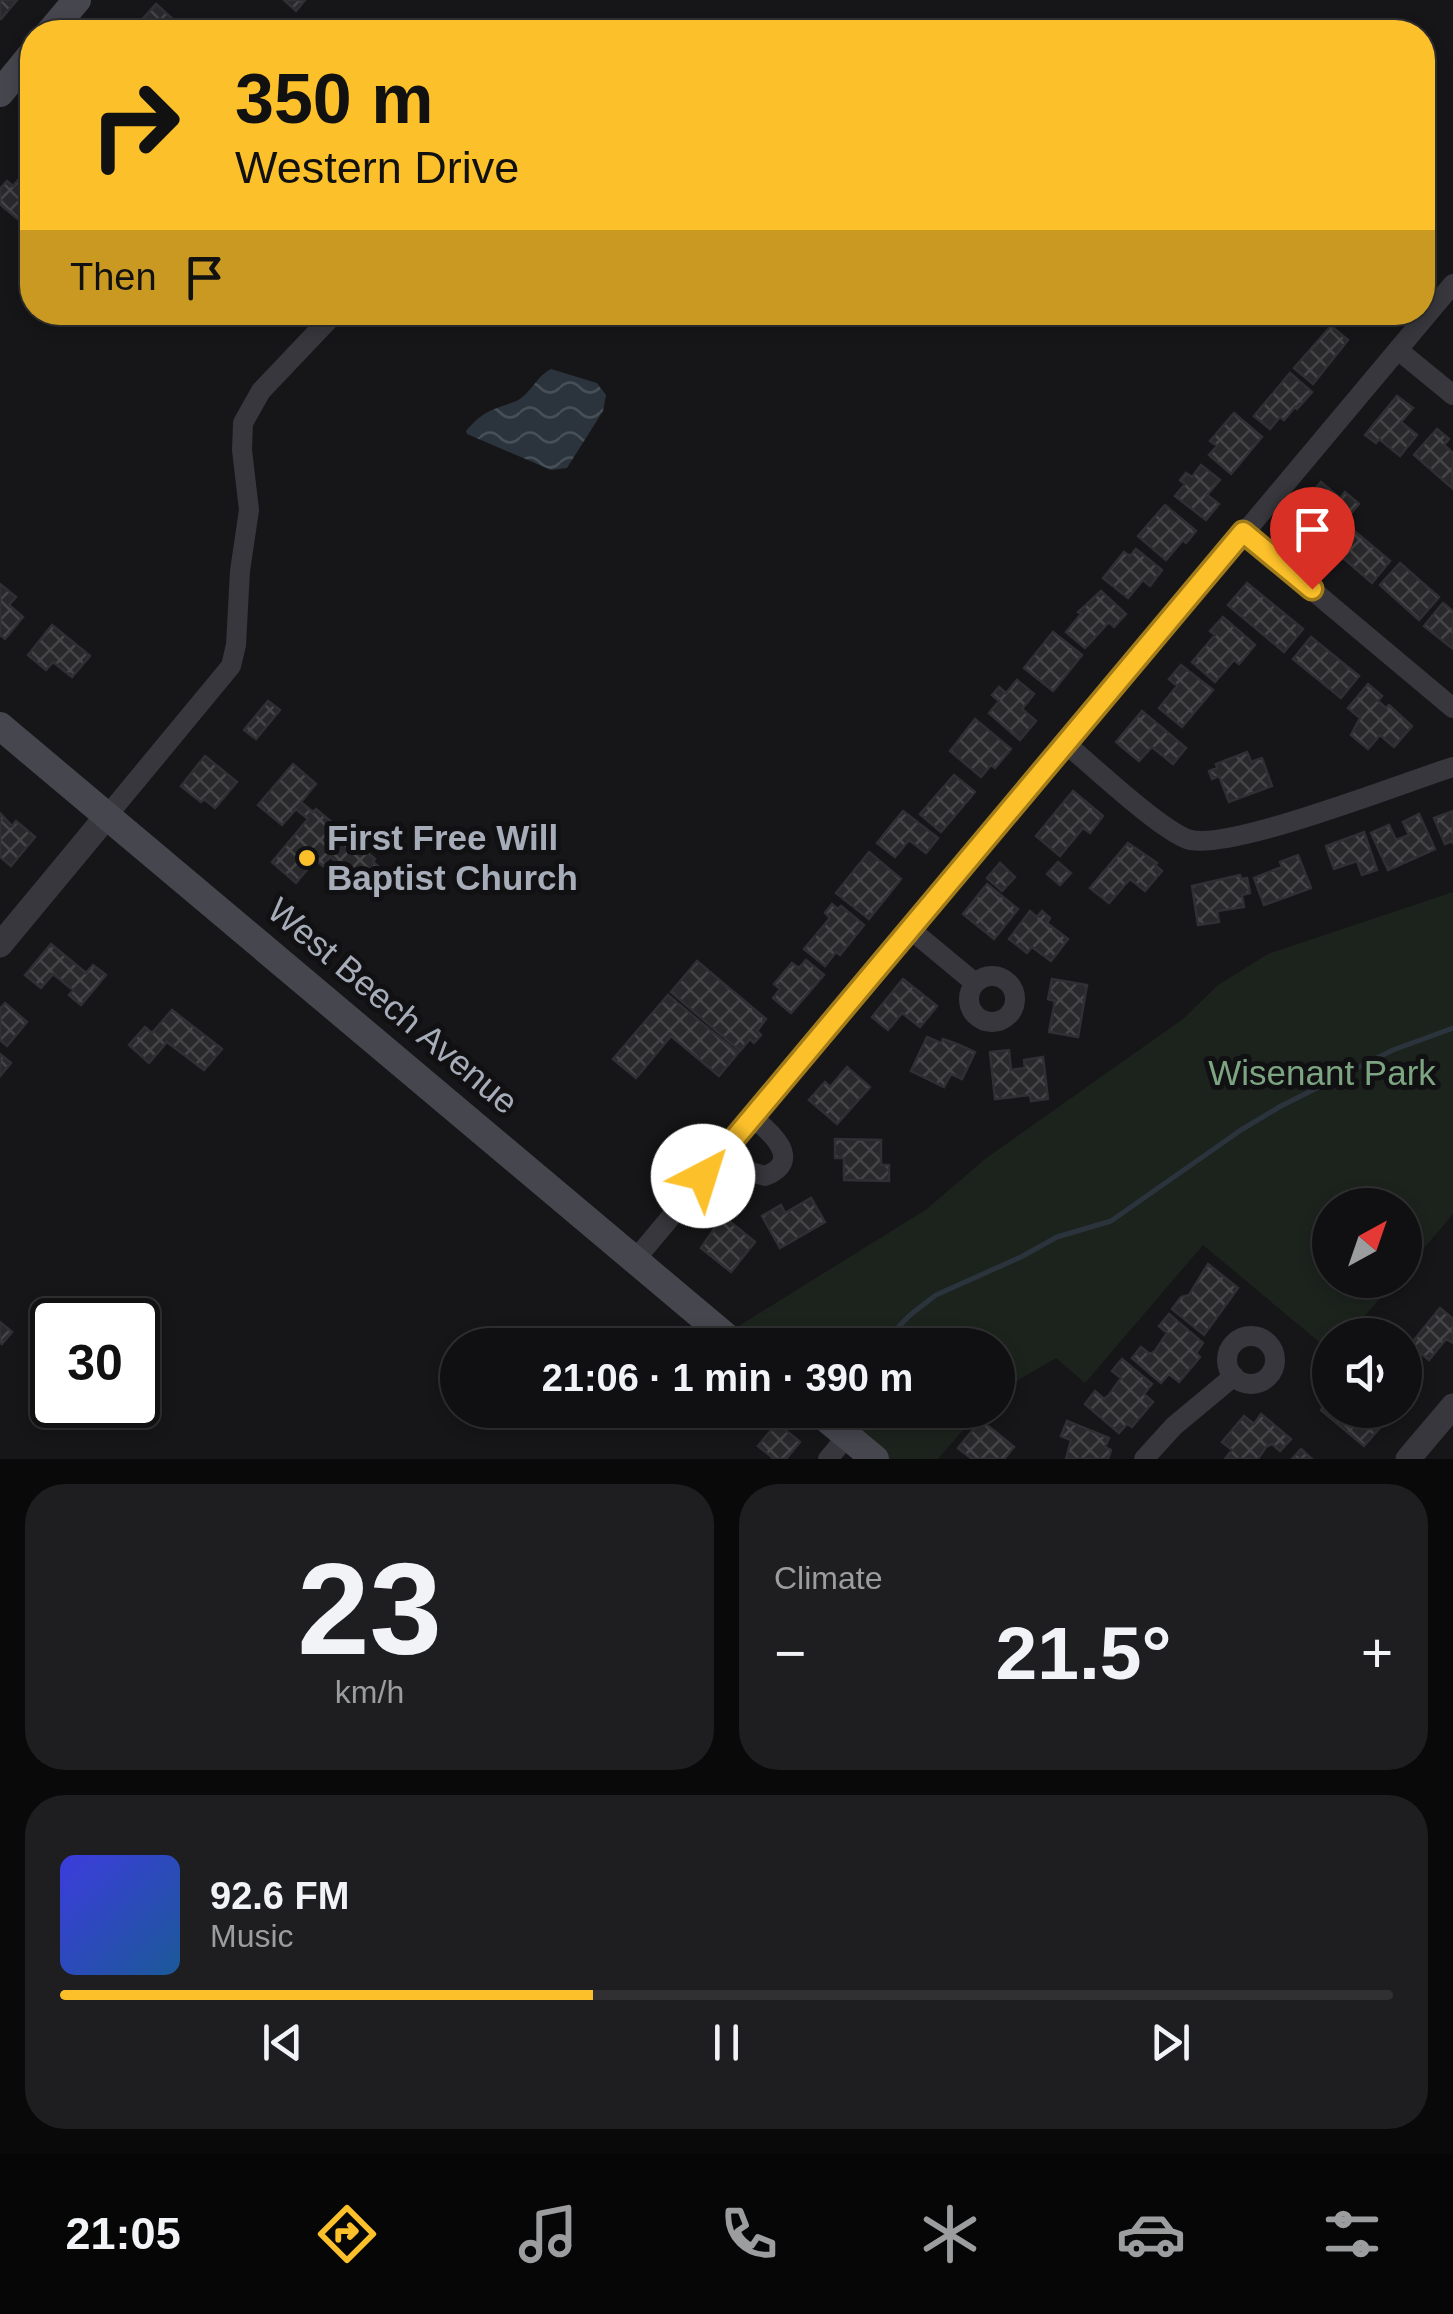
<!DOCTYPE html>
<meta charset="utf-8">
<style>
body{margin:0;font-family:Arial,sans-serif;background:#1e1e20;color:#f1f3f6;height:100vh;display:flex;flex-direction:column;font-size:38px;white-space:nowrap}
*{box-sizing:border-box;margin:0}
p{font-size:32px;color:#9c9d9f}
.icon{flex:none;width:55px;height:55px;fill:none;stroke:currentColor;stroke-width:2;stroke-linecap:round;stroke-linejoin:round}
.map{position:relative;height:1459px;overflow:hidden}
.panel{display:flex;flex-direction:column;gap:25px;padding:25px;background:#09090a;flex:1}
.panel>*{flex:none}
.top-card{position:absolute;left:20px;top:20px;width:1415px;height:305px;border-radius:40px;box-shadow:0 5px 15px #0003,0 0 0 2px #303032;background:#fcc02a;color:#111;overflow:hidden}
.needle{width:65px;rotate:40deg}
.fabs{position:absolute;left:1312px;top:1188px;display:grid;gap:20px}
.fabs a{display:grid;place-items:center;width:110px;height:110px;border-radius:50%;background:#101012;box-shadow:0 5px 15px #0003,0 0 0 2px #303032;font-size:50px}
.speed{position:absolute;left:30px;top:1298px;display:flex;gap:20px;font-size:50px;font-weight:700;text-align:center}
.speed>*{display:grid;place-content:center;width:130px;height:130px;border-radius:50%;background:#101012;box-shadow:0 5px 15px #0003,0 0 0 2px #303032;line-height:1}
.speed .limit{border:5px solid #111;border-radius:15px;background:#fff;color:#111}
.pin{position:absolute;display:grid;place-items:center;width:85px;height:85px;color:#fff;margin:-102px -42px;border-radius:50% 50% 50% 0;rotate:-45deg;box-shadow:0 0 10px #0007}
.pin .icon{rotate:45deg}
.me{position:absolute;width:110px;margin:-55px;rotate:40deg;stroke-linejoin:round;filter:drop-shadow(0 0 8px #0008)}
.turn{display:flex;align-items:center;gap:35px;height:210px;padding:0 50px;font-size:45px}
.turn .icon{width:130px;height:130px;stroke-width:2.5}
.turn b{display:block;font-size:70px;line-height:85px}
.then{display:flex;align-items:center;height:95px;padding:0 50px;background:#0003;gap:20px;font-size:38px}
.big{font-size:75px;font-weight:800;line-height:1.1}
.panel .card{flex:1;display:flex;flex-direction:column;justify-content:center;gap:15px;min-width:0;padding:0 35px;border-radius:40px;background:#1e1e20}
.panel .dial{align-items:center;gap:0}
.dial b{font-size:130px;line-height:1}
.song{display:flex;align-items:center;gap:30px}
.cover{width:120px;height:120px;border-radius:15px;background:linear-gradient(135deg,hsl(240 70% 55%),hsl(210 70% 35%))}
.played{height:10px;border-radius:5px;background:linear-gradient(90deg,#fcc02a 40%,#303032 40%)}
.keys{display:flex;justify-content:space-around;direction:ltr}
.heat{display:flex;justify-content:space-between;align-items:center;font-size:55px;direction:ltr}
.panel .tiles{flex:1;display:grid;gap:25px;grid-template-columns:1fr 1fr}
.card:last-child{grid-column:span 2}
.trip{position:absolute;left:440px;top:1328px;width:575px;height:100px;border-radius:50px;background:#101012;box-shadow:0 5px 15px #0003,0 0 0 2px #303032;font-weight:800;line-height:100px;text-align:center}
.tabs{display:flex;height:160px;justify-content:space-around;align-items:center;background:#060607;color:#9c9d9f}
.tabs .icon{width:70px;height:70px}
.tabs .active{color:#fcc02a}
.tabs b{font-size:45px;color:#f1f3f6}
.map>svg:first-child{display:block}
</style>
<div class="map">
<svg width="1453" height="1459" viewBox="0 0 1453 1459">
<defs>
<pattern id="water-waves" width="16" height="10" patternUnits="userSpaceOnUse" patternTransform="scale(2.5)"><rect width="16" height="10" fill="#2b343d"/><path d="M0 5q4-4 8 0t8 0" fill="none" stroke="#474f57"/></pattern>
<pattern id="building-cross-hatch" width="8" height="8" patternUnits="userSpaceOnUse" patternTransform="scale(2.5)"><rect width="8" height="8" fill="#29292c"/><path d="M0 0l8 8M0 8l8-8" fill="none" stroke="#454548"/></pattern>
</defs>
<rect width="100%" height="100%" fill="#161618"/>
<path fill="#1c231d" d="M1453,892V1214L1405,1270V1205H1330V1280H1396L1348,1335H1330V1351L1203,1245L1085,1383L1056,1358L998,1392V1345H753L734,1329L927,1209L985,1159L1183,1019L1218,985L1268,954Z
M830,1410H980L938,1459H888Z"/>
<path fill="url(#water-waves)" d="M551,369L597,383L606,395L603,411L567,468L551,470L467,434L466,431C483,411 491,410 514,402C530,396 536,376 551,369Z"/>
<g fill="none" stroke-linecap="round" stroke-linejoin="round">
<path stroke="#2b343d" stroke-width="5" d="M881,1345L910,1315L936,1295L1021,1257L1057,1237L1111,1221L1241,1130L1281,1106L1393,1050L1453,1028"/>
</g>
<path fill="url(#building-cross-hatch)" stroke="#303034" stroke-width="2.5" d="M0,0H17L1,19H0Z
M284,0H305L296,11Z
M156,4L187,32H131Z
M32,172V205L20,221L0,204V189L7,181L13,186L20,178L25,182Z
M1331,326L1348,340L1313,384L1294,368Z
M1290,373L1312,392L1297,409L1295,407L1284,420L1280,417L1270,429L1254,416Z
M1397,396L1413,408L1401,422L1417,435L1400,456L1379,439L1376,443L1365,435Z
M1234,413L1262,437L1231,474L1209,455L1217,446L1210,441Z
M1437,429L1449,439L1444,445L1453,453L1452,488L1414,455Z
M1201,465L1220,480L1207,495L1219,504L1206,520L1175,496L1185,484L1180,480L1186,473L1192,477Z
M1321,482L1340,498L1345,492L1359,504L1327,541L1294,513Z
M1165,505L1196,531L1186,543L1183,540L1166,560L1138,536Z
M1352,529L1390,561L1372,583L1334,550Z
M1136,549L1162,570L1150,586L1143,580L1128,598L1103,578L1124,552L1130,556Z
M1400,563L1439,597L1419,620L1380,585Z
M1247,583L1303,629L1284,652L1228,605Z
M0,584L16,597L9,605L23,617L5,639L0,635Z
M1101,591L1126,614L1114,627L1109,622L1085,648L1066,632L1081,614L1078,612Z
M1443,603L1453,611V649L1424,626Z
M1223,617L1255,645L1239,664L1234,660L1215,682L1192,662L1215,635L1210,631Z
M52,625L90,656L72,677L53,662L46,670L28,655Z
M1053,632L1082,655L1053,691L1024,668Z
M1311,637L1359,676L1341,698L1293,659Z
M1181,665L1213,690L1182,727L1159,708L1177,686L1169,679Z
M1017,680L1034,694L1022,709L1036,721L1020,740L989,713L999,701L992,695L999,687L1006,693Z
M1368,684L1382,696L1378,701L1386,708L1389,705L1412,726L1394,747L1380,735L1368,749L1351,735L1360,718L1348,708Z
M268,701L280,710L256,739L244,730Z
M1142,711L1186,748L1173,764L1152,747L1139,761L1116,742Z
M975,719L1011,749L995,768L991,765L981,777L950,751Z
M1247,752L1251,762L1262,758L1272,786L1229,802L1219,776L1212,779L1209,771L1217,768L1216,764Z
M205,756L237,782L215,808L204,799L201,802L181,786Z
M293,764L316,784L301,802L313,812L316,809L375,859L373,862L384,871L370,887L330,857L323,866L315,860L296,883L272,862L308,819L296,809L282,825L258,805Z
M954,775L975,792L941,832L920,814Z
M1073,791L1103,816L1090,833L1083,828L1060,856L1036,836Z
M903,811L938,838L926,853L909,840L895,857L877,843Z
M1453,811V844L1452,841L1445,844L1434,818Z
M0,813L12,826L16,821L35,837L11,866L0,857Z
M1419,814L1435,849L1388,870L1371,833L1389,825L1396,840L1409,835L1403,822Z
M1364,832L1377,870L1362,875L1357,861L1334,869L1326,846Z
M1128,843L1157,863L1155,865L1162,871L1145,891L1130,879L1109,903L1090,888Z
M869,852L901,879L869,919L836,893Z
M1298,855L1311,888L1264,905L1254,878L1282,867L1280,862Z
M1058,862L1071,873L1060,885L1047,874Z
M1000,863L1015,877L1002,891L987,878Z
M1240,875L1241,879L1247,878L1250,893L1242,895L1244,907L1217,911L1219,922L1198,925L1192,886Z
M987,884L1018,909L994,939L963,914Z
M832,904L838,909L841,906L864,925L840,955L836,952L825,966L804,949L830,918L825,913Z
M1030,911L1037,917L1042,911L1050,918L1047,923L1068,939L1051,961L1032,947L1027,953L1009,939Z
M51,944L86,973L93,965L106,975L81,1005L69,995L73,990L53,974L41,988L25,975Z
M806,960L824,975L791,1013L773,998L780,989L774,984L792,963L799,968Z
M697,961L766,1019L757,1031L761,1035L754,1043L750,1039L740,1051L671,992Z
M903,979L937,1006L920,1027L902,1013L888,1030L872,1017Z
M1052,979L1087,985L1078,1037L1049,1032L1055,1001L1048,999Z
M668,995L738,1053L719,1076L671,1036L636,1078L613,1059Z
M5,1003L27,1022L7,1046L0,1040V1009Z
M172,1010L222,1049L204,1070L167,1042L149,1063L129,1045L145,1027L152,1033Z
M927,1037L941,1043L943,1039L957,1044L975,1052L962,1079L951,1074L944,1087L911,1071Z
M1009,1050L1011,1070L1025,1068L1024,1060L1043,1057L1048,1099L1031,1101L1030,1095L995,1099L990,1052Z
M0,1054L11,1063L0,1076Z
M847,1067L870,1087L837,1124L809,1100L825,1082L830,1087Z
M835,1139L881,1140V1165H889V1181L844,1180V1158H835Z
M811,1198L825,1222L780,1248L762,1216L781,1205L785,1213Z
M723,1216L755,1242L731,1272L701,1248Z
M1208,1264L1238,1288L1204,1335L1172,1309L1181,1297L1189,1295Z
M1440,1308L1453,1319V1343L1446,1339L1429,1360L1410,1345Z
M1169,1314L1203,1343L1196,1353L1200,1357L1179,1382L1169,1374L1161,1383L1132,1358L1141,1347L1150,1354L1155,1351L1167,1333L1159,1326Z
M0,1322L12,1332L2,1344L0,1343Z
M52,1350V1378L39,1366Z
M1405,1351L1418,1362L1405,1377Z
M1122,1359L1152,1384L1144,1394L1153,1402L1132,1427L1127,1424L1119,1433L1085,1404L1095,1391L1104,1399L1109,1395L1121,1378L1112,1371Z
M47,1378L52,1383V1401L45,1410L30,1397Z
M1405,1379L1415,1388L1405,1400Z
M1330,1400V1410H1381L1389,1417L1364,1446L1321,1410Z
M1261,1414L1291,1439L1280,1451L1272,1444L1266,1447L1258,1459H1225L1232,1450L1222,1442L1244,1416L1254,1424Z
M981,1420L1014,1447L1004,1459H972L958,1448Z
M1067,1421L1109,1438L1105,1447L1111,1450L1108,1459H1066L1071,1440L1061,1436Z
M777,1423L800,1442L786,1459H774L758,1446Z
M1301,1449L1312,1459H1292Z"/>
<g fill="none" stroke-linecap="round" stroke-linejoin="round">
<path stroke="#37373d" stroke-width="20" d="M1398,350L1453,395
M1243,532L1453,708
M1066,744C1094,767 1157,827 1187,839C1226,853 1405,782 1453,767
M107,816L231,666L236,645L240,571L249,510L242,450L243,423L261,391L336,312
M910,929L975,983
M969 999a23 23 0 1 1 46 0a23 23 0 1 1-46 0Z
M722,1153L751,1172L765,1176C804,1161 771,1132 752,1117
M634,1261L1453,284
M1227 1360a24 24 0 1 1 48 0a24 24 0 1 1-48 0Z
M828,1459L847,1436
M1144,1459L1174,1426L1234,1376"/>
<path stroke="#37373d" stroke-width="25" d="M0,945L107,816
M1408,1459L1453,1406"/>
<path stroke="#45464e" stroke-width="28" d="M50,32L77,0
M0,93L32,54
M0,726L736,1345
M816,1410L875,1459"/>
</g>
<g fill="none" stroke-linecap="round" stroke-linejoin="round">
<defs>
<path id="route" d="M703,1176L1243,532L1312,589"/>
</defs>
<use href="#route" stroke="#a47d1b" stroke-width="25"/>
<use href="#route" stroke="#fcc02a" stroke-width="18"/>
</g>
<circle fill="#fcc02a" stroke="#111113" stroke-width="4" cx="307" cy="858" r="10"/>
<g text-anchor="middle" stroke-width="10" stroke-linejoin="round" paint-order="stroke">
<g font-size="35" font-weight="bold" fill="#a7acb9" stroke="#111113" text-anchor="start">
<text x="327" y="850">First Free Will<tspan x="327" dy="40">Baptist Church</tspan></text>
</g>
<g font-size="35" fill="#a7acb9" stroke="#111113">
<text transform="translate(393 1006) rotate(40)" y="12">West Beech Avenue</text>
</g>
<g font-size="35" fill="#7da582" stroke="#111113">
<text x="1322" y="1085">Wisenant Park</text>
</g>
</g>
</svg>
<div class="fabs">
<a><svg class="needle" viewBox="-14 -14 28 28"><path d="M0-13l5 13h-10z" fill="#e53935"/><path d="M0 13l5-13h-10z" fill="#9c9d9f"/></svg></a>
<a><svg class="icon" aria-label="sound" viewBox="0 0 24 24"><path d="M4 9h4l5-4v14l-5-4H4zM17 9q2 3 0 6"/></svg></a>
</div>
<div class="speed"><div class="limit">30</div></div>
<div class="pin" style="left:1312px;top:589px;background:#d93025"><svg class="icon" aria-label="arrive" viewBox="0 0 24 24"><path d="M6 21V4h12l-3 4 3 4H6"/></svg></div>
<svg class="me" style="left:703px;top:1176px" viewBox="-20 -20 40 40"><circle r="19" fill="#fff"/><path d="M0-13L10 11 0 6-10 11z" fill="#fcc02a"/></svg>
<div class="trip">21:06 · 1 min · 390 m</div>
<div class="top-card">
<div class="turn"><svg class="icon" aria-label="right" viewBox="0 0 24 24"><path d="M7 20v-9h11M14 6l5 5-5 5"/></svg><div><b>350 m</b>Western Drive</div></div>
<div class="then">Then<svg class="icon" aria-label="arrive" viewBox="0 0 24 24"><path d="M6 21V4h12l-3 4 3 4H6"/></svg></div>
</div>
</div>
<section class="panel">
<div class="tiles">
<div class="card dial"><b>23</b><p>km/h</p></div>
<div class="card"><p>Climate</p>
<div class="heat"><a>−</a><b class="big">21.5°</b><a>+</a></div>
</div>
<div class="card">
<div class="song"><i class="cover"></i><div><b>92.6 FM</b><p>Music</p></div></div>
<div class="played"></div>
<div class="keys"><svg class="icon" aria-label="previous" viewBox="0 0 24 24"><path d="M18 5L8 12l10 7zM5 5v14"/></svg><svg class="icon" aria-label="pause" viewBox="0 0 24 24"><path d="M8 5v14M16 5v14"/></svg><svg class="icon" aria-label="next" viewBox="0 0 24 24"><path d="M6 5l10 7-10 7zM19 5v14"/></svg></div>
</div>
</div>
</section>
<nav class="tabs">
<b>21:05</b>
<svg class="icon active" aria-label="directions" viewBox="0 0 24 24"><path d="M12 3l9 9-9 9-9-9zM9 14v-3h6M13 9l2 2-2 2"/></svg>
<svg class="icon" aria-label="music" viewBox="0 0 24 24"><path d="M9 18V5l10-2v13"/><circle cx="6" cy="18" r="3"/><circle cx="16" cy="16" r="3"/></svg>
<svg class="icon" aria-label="phone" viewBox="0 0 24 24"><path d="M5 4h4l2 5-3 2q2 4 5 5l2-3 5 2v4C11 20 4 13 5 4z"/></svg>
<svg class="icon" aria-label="climate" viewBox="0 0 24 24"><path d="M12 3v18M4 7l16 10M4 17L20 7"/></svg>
<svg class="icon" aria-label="car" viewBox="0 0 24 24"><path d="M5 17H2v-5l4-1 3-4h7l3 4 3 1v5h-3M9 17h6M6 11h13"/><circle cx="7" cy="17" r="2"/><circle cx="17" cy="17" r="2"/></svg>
<svg class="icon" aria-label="filters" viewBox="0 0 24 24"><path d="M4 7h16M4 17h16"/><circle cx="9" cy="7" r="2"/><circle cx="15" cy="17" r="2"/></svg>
</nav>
